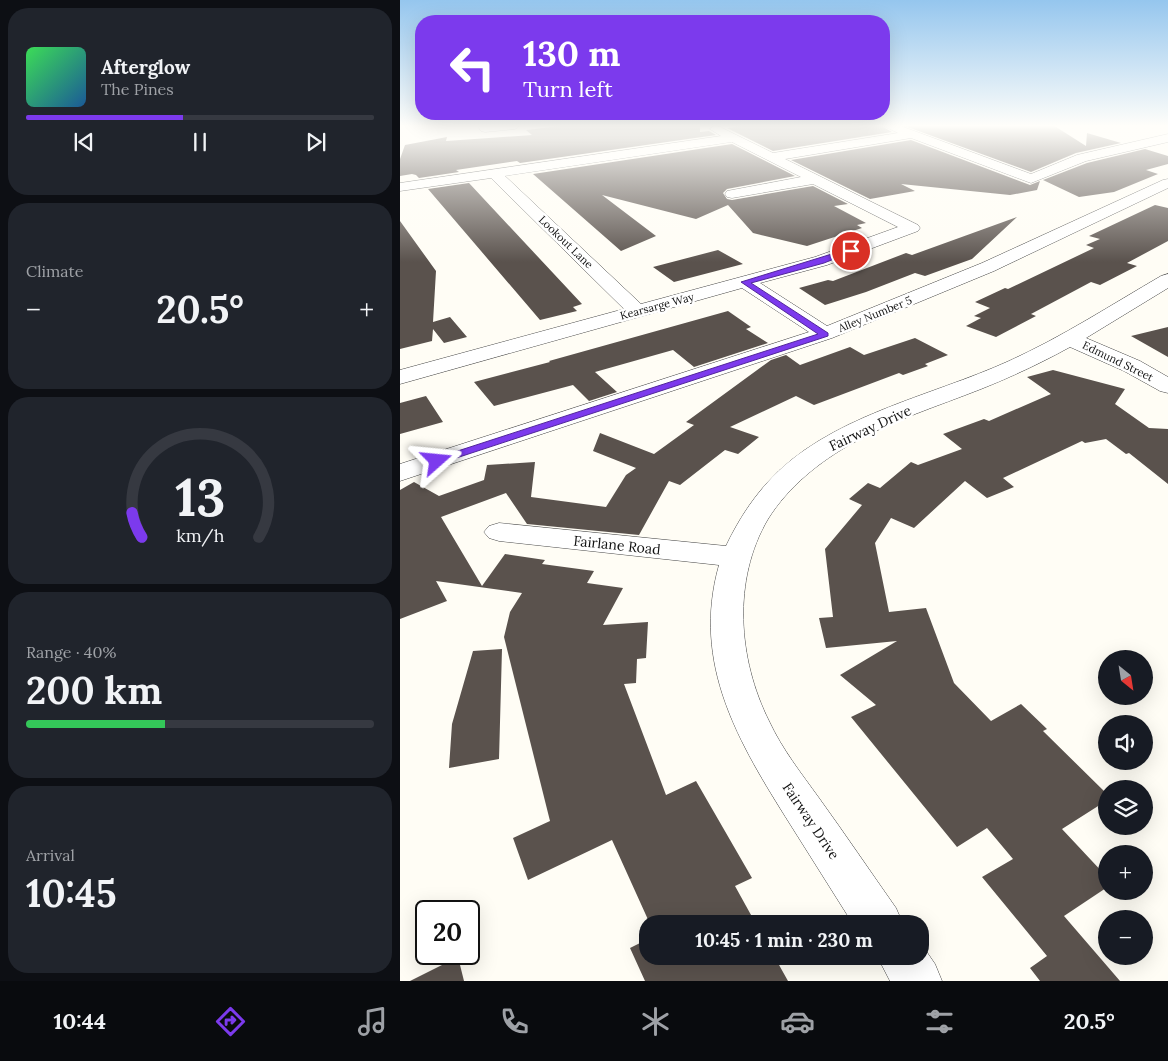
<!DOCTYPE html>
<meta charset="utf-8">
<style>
body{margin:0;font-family:Lora,serif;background:#20242c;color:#f1f3f6;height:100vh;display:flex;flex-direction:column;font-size:19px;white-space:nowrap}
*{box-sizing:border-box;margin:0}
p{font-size:16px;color:#9ea1a6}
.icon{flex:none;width:28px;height:28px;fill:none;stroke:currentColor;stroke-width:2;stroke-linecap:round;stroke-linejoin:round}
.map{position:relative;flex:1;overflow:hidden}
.drawer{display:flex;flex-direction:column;gap:8px;padding:8px;background:#0d0f14;width:400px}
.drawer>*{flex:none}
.guide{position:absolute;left:15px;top:15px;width:475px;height:105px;border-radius:20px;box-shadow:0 5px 20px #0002;background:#7c3aed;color:#fff;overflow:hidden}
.needle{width:32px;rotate:150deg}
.tools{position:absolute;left:698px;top:650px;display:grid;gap:10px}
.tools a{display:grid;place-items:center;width:55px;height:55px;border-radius:50%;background:#171b24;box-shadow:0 5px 20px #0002;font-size:25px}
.speed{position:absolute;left:15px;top:900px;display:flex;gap:10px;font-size:25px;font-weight:700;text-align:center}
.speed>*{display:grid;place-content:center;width:65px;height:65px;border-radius:50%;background:#171b24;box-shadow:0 5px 20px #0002;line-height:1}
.speed .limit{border:2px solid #111;border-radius:8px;background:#fff;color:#111}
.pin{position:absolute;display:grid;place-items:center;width:42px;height:42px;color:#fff;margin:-21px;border:2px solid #fff;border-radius:50%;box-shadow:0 1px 5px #0007}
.me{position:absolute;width:55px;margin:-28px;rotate:72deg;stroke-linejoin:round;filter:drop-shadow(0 0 4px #0008)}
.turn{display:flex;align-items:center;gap:18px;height:105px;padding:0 25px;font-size:22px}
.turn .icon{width:65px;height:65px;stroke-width:2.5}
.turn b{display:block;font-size:35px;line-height:42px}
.big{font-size:38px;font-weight:800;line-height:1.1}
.drawer .widget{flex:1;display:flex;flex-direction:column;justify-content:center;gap:8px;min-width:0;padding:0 18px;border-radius:20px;background:#20242c}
.drawer .dial{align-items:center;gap:0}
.dial svg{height:130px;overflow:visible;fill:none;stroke:#363941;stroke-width:7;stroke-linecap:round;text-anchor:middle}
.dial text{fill:#f1f3f6;stroke:none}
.song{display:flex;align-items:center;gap:15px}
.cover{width:60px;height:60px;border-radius:8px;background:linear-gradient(135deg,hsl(130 70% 55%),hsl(210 70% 35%))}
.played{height:5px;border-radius:2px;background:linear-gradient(90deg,#7c3aed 45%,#363941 45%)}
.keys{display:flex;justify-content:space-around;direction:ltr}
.heat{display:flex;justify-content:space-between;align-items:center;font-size:28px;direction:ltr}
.charge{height:8px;border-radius:4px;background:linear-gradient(90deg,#34c759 40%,#363941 0)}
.trip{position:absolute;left:239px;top:915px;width:290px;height:50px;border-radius:20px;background:#171b24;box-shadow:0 5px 20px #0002;font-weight:800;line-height:50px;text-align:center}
.tabs{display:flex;height:80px;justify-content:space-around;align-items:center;background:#090b0e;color:#9ea1a6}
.tabs .icon{width:35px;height:35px}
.tabs .selected{color:#7c3aed}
.tabs b{font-size:22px;color:#f1f3f6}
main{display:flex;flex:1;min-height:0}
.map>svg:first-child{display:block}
</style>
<main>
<section class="drawer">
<div class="widget">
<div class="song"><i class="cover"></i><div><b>Afterglow</b><p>The Pines</p></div></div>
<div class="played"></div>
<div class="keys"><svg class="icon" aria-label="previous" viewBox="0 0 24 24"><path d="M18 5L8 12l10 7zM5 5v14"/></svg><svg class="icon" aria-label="pause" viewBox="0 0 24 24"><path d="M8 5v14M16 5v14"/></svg><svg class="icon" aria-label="next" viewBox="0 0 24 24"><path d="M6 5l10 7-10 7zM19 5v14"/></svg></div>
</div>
<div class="widget"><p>Climate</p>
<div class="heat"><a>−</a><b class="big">20.5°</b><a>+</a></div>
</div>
<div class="widget dial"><svg viewBox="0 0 100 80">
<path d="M14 69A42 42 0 1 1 86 69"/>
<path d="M14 69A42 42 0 0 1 8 54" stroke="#7c3aed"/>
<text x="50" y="56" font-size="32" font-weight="700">13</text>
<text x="50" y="72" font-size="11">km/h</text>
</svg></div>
<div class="widget"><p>Range · 40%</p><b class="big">200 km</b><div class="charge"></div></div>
<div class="widget"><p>Arrival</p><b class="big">10:45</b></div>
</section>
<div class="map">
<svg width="768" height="981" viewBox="0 0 768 981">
<rect width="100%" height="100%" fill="#fffdf5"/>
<path fill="#5a524d" d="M169,125H300V132L309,131L316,135L120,163L117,161L56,170L59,172L19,178L16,175L12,174L0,176V159L5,145L47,137L46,141L132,135L126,130Z
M350,125H480L492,132L373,151L327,128Z
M502,125H653L686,146L687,133L721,143L676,153L631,172Z
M511,140L630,185L640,181L637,190L610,195L501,184L515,191L470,199L391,160Z
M332,144L395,176L327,189L323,193L327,199L332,200L413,186L448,204L434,206L466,223L457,225L462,228L407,246L353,233L328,205L296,219L202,195L256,236L221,251L133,174Z
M745,149L768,156V164L746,170L758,174L714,192L679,197L643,180L687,163Z
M69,183L182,304L173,307L177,311L140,320L28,189Z
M755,205L768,208V241L727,263L737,266L700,285L691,282L631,314L636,316L596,337L566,326L581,318L574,316L590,308L575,302L605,288L608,289L694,248L686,245L700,239L689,236Z
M617,217L572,259L525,276L515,273L466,292L425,305L399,288L428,280L433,281L506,253L512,255Z
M0,221L36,271L33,322L50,317L67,337L44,343L33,329L32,341L0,349Z
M318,250L343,264L274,282L253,267Z
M328,311L351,327L346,329L368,343L294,367L273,350L195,372L217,392L189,401L173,385L94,406L74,382L150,362L149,361Z
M768,327V357L731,336Z
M515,338L548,355L525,364L528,366L503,375L499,373L414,405L396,396L330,427L359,437L338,454L325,450L280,485L269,481L239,535L127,524L106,493L41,517L82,586L105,554L145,560L142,564L194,571L187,583L223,588L203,625L248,622L246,658L237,659L236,683L224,684L266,795L296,781L352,878L335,886L356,924H250L212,840L128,880L113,838L150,821L104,637L110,612L122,593L36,581L47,601L0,619V490L14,482L39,496L84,480L87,465L135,462L131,497L206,507L226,475L236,468L193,451L200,433L254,454L294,425L286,422L371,360L386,355L400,365L450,347L464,355Z
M653,370L725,389L715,404L749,428L768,429V484L729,453L726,454L706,439L685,443L682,441L603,478L614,487L587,498L565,481L514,528L491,518L475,543L489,612L526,608L554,683L591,721L621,704L647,729L643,731L706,793V801L662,829L706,876V888L664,916L720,981H640L630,968L647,956L582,877L613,859L587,828L557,847L451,717L476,705L440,675L497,641L426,648L419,618L433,617L425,549L462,505L449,499L468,483L480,488L511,462L518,465L562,449L543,434L584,419L589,421L651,394L627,377Z
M26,396L43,422L0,434V403Z
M102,649L99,759L49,768L52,724L73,651Z
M248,939V956H374L388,981H245L230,948Z
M58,957L64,981H10Z"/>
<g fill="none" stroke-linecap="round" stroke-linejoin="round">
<defs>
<path id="minor" d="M81,125H121L115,129L85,132L81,131L79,128Z
M316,125L373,153L498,133L482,125H498L631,174L677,155L768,134V142L686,161L631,183L511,138L385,159L518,225L520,228L518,231L427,265L360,283L427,326L582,263L763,180L768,179V188L594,271L432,338L0,481V464L409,332L342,288L0,384V370L224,309L91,178L0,191V183L321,136L310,129ZM332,142L401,177L327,191L325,194L327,197L332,198L413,184L498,227L415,257L241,304L105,176Z
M768,274V288L686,338L740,361L768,377V393L760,391L724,371L670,347C641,363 611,377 581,389C538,406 493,420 453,443C420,461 388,487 368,519C332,580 338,659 369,721C382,749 401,773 419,798C445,834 470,871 496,908L503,924H453C432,891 411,857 390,824C339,743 291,664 319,565L99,541L89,538L84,532L89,526L99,523L326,546C337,523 350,502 367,483C427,416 530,397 609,361C662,337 711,305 761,276Z
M520,942L535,964L542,981H490L477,956H520Z"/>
</defs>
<use href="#minor" stroke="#444" stroke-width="1"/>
<use href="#minor" fill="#fff" fill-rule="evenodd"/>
</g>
<linearGradient id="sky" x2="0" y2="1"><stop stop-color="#95c6ee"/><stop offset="0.48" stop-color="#fffefa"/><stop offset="1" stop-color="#fffefa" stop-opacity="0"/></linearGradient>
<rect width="768" height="262" fill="url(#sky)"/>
<path fill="#7c3aed" stroke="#51269a" d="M448,249L454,251L424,263L351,283L428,333V336L41,463L37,464L32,461L33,459L418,334L341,282Z"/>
<g text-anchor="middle" stroke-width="5" stroke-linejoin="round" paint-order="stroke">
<g font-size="11" fill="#111" stroke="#fff">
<text transform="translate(166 242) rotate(44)" y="4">Lookout Lane</text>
<text transform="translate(257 306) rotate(-15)" y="4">Kearsarge Way</text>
<text transform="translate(475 314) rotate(-22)" y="4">Alley Number 5</text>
<text transform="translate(718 361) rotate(26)" y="4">Edmund Street</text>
</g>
<g font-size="14" fill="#111" stroke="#fff">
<text transform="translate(470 428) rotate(-25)" y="5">Fairway Drive</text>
<text transform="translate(217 545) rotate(6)" y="5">Fairlane Road</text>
<text transform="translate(411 821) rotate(56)" y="5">Fairway Drive</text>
</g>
</g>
</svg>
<div class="tools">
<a><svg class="needle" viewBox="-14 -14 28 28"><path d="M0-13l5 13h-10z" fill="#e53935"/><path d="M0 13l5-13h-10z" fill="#9ea1a6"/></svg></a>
<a><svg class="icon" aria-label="sound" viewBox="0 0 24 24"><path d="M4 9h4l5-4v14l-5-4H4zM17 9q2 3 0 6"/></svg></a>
<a><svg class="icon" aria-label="layers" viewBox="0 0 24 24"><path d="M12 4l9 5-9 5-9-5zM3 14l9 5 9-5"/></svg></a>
<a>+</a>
<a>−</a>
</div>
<div class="speed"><div class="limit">20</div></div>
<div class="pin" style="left:451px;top:251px;background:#d93025"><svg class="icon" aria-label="arrive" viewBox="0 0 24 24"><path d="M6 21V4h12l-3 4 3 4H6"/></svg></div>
<svg class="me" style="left:37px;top:461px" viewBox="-20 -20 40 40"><path d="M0-17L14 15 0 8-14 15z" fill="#7c3aed" stroke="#fff" stroke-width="4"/></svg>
<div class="trip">10:45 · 1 min · 230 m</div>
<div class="guide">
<div class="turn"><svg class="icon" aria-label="left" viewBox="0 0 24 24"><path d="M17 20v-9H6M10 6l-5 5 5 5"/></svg><div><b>130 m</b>Turn left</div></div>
</div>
</div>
</main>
<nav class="tabs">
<b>10:44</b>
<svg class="icon selected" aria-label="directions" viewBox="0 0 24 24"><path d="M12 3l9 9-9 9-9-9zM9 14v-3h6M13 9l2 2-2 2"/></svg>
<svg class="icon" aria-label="music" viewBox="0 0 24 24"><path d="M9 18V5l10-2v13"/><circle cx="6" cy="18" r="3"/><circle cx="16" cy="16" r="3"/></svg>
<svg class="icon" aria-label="phone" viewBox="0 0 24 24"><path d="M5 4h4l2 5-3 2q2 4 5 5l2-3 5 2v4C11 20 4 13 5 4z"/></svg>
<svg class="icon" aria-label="climate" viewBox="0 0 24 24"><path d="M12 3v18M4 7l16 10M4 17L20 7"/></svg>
<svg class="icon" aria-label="car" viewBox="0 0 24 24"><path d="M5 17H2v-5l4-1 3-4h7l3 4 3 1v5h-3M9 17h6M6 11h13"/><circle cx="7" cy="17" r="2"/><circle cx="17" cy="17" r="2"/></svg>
<svg class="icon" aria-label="filters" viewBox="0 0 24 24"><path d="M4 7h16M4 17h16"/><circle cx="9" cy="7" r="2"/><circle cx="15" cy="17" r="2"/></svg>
<b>20.5°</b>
</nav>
